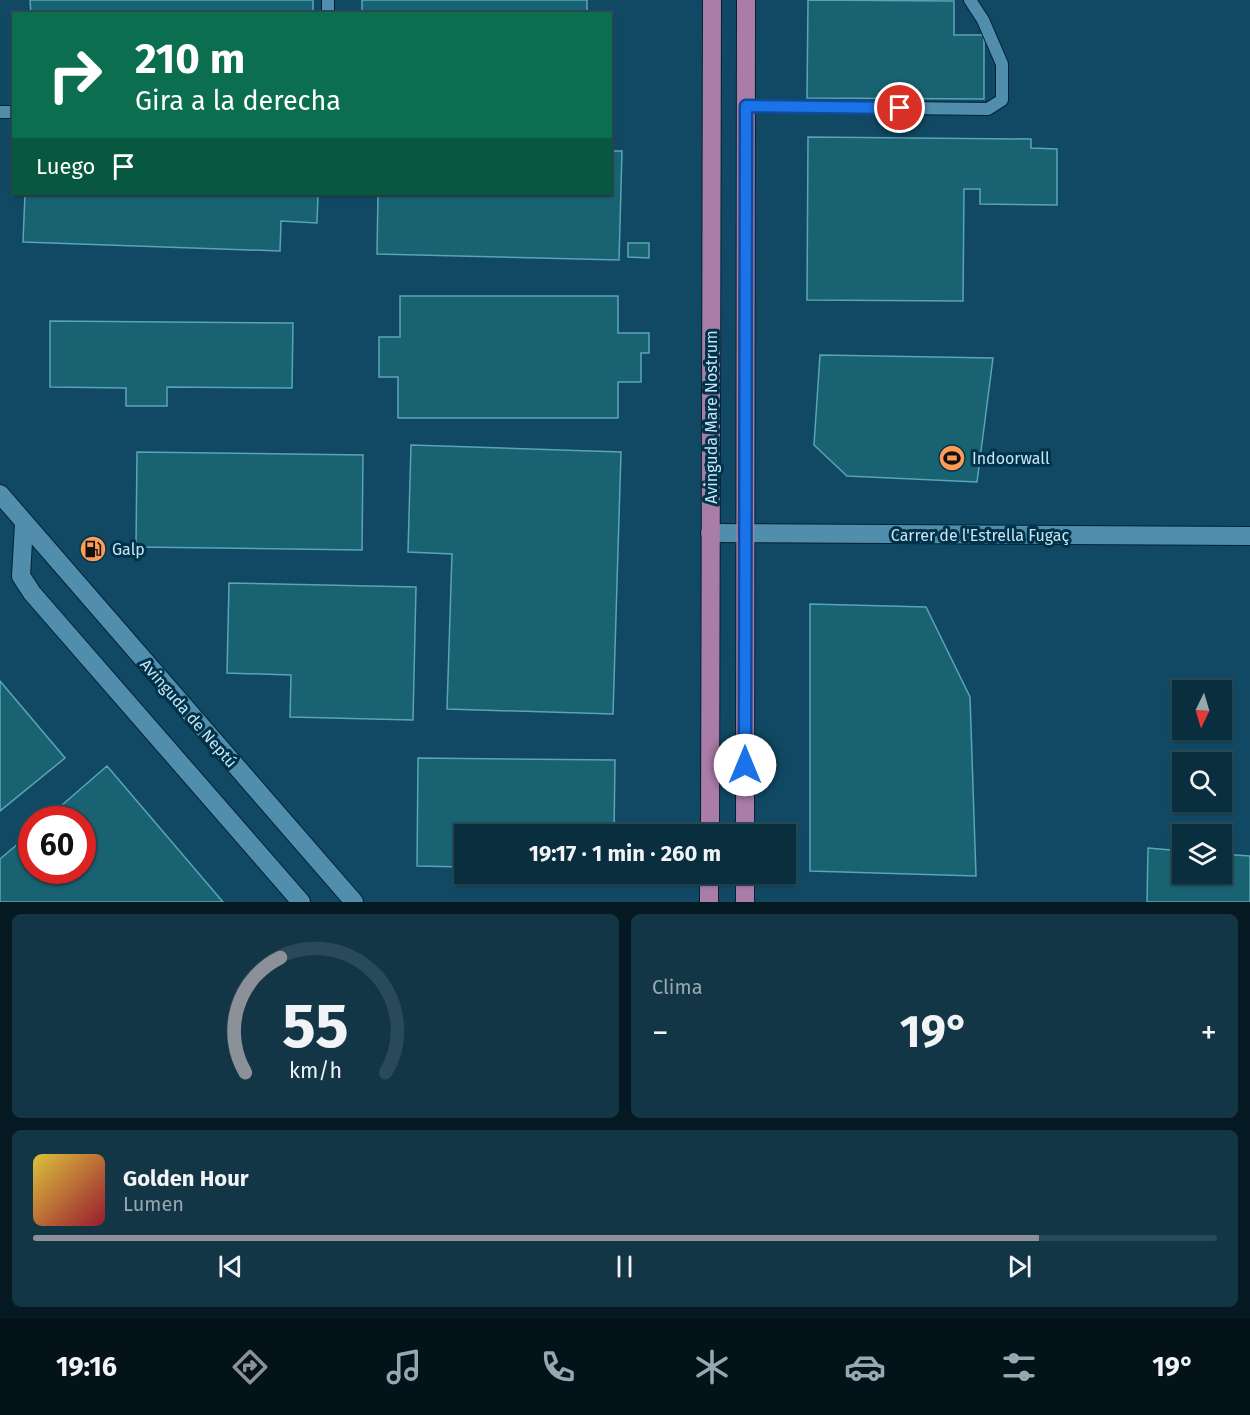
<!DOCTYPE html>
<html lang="es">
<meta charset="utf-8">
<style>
body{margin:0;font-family:"Fira Sans",sans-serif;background:#123645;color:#f1f3f6;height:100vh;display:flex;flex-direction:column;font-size:22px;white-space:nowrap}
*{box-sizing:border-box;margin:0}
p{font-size:20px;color:#99a8b0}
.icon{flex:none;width:33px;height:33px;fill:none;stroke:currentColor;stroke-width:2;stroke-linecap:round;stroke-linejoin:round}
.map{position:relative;height:902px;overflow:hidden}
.details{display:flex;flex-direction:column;gap:12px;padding:12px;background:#051922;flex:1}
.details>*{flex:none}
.banner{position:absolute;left:12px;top:12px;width:600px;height:183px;border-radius:0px;box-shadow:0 2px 4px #0004,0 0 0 2px #294a58;background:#0b6e4f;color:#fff;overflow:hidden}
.needle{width:39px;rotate:185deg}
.fabs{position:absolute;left:1172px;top:680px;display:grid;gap:12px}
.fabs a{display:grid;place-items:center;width:60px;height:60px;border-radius:0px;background:#092e3e;box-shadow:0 2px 4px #0004,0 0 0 2px #294a58;font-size:30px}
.speed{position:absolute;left:18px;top:806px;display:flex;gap:12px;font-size:30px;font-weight:700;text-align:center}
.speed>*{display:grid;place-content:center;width:78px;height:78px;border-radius:50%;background:#092e3e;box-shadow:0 2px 4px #0004,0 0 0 2px #294a58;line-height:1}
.speed .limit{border:9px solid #d22;background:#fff;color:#111}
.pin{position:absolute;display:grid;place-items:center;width:51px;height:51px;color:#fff;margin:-26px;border:3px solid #fff;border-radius:50%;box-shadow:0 2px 6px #0007}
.me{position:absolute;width:66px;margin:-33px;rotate:0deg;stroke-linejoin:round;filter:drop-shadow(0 0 4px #0008)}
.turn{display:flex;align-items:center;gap:21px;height:126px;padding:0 24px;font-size:27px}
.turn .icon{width:78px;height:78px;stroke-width:2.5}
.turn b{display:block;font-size:42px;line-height:51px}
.then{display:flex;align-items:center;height:57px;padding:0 24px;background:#0003;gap:12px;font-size:22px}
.big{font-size:45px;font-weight:700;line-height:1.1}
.details .tile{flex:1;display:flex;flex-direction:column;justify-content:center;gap:9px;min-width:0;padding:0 21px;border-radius:9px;background:#123645}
.details .dial{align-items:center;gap:0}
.dial svg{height:156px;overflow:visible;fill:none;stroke:#294a58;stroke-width:7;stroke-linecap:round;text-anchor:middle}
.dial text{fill:#f1f3f6;stroke:none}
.song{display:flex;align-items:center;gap:18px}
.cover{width:72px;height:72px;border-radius:9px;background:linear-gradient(135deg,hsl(50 70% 55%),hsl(350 70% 35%))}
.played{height:6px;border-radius:3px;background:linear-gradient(90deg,#8c9099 85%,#294a58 85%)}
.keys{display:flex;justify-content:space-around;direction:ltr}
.heat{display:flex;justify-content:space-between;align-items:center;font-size:33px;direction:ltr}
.details .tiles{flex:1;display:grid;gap:12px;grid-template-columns:1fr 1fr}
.tile:last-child{grid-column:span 2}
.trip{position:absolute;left:454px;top:824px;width:342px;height:60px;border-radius:0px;background:#092e3e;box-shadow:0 2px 4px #0004,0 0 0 2px #294a58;font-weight:700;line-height:60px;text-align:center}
.tab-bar{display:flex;height:96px;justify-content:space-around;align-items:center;background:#041219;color:#99a8b0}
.tab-bar .icon{width:42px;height:42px}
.tab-bar .active{color:#8c9099}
.tab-bar b{font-size:27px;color:#f1f3f6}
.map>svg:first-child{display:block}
</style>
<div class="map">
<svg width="1250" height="902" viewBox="0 0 1250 902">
<rect width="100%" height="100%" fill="#0c3d53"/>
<path fill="#114964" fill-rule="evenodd" d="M0,0H1250V902H0ZM14,14H610V194H14ZM1182,690H1221V729H1182ZM1182,762H1221V801H1182ZM32,819H82V870H32ZM465,834H786V873H465ZM1182,834H1221V873H1182Z"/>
<path fill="#186271" stroke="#59a5b6" stroke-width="1.5" d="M30,0H313V14H31Z
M362,0H587V14H362Z
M808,0L954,1V35H984V99L807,98Z
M808,137L1031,139V148L1057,149V205L980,204V189H964L963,301L807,300Z
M610,151H622L619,260L377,254L378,194H610Z
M25,194H318L317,223L281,221L280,251L23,242Z
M628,243H649V258L628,257Z
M400,296H618V333H649V353H641V382H618V418H398V377H379V337H400Z
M50,321L293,323L292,388L167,387V406H126V388L50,387Z
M820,355L993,358L977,482L847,476L814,445Z
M411,445L621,452L613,714L447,709L452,554L408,552Z
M137,452L363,455L362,550L136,547Z
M229,583L416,587L413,720L290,717L291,675L227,673Z
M810,604L926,607L970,697L976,876L810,871Z
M0,681L65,758L0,811Z
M418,758L615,760L614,834H465V867L417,866Z
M107,766L223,902H0V859L32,832V870H82V819H46Z
M1148,848L1182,851V873H1221V854L1250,856V902H1147Z"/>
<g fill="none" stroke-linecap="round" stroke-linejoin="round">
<defs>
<path id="lane" d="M328,14V0
M746,106L988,109L1002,100V64L983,20L970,0
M0,112H14"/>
<path id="street" d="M0,494L354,902
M24,524L21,576L32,593L301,902
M710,533L1250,536"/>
<path id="primary" d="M710,834L712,0
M745,834L746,0
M709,902V873
M745,902V873"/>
</defs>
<use href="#lane" stroke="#022232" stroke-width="14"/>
<use href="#street" stroke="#022232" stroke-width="20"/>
<use href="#primary" stroke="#022232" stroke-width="20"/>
<use href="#lane" stroke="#518dad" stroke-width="12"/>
<use href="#street" stroke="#518dad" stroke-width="18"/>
<use href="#primary" stroke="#aa7ca8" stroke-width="18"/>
</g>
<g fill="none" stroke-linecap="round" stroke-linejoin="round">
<defs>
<path id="route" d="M745,765L746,106L900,108"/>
</defs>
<use href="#route" stroke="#114b97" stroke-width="15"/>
<use href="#route" stroke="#1a73e8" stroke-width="10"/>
</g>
<defs>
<symbol id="stadium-disc" viewBox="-11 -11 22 22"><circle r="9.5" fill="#fe9c57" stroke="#003248"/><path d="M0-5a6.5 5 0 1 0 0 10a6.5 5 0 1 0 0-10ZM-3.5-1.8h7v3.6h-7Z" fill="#111"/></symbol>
<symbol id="fuel-disc" viewBox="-11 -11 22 22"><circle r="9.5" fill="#fe9c57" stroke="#003248"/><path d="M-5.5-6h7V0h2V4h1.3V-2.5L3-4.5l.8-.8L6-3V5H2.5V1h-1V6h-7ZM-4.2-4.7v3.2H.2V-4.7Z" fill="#111"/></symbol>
</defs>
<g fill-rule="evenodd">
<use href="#stadium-disc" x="937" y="443" width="30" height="30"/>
<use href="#fuel-disc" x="78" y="534" width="30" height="30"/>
</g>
<g text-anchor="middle" stroke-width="6" stroke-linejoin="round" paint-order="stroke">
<g font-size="16" fill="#c7e5f7" stroke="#003248">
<text transform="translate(711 417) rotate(-90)" y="6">Avinguda Mare Nostrum</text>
<text x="980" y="541">Carrer de l'Estrella Fugaç</text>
<text transform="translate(189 713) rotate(49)" y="6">Avinguda de Neptú</text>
</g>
<g font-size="16" fill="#c7e5f7" stroke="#003248" text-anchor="start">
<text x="972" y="464">Indoorwall</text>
<text x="112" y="555">Galp</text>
</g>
</g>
</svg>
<div class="fabs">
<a><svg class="needle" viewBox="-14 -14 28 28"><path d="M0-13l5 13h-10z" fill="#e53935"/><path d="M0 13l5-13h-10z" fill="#99a8b0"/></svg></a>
<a><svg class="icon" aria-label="search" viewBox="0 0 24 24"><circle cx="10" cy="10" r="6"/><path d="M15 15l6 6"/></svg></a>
<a><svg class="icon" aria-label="layers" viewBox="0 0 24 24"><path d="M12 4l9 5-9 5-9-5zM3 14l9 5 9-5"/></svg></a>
</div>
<div class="speed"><div class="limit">60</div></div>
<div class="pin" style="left:900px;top:108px;background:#d93025"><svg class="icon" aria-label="arrive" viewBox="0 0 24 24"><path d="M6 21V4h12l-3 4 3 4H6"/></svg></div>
<svg class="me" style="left:745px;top:765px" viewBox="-20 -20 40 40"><circle r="19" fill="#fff"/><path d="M0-13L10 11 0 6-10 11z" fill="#1a73e8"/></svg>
<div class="trip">19:17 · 1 min · 260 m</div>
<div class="banner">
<div class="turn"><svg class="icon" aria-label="right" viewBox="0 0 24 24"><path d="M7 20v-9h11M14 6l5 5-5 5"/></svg><div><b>210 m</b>Gira a la derecha</div></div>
<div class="then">Luego<svg class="icon" aria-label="arrive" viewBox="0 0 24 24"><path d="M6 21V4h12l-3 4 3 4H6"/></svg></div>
</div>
</div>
<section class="details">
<div class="tiles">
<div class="tile dial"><svg viewBox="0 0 100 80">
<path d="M14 69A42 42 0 1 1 86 69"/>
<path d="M14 69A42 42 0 0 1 32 10" stroke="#8c9099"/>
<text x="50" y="56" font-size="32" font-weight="700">55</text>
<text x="50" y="72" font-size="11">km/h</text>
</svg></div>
<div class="tile"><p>Clima</p>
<div class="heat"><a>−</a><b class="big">19°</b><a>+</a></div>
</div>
<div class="tile">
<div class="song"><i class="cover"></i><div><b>Golden Hour</b><p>Lumen</p></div></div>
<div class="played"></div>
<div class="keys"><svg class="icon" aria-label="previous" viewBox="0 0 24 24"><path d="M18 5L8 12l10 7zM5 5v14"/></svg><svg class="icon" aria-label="pause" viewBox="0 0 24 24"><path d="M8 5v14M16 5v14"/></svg><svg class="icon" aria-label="next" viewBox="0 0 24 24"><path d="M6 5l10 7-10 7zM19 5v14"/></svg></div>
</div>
</div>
</section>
<nav class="tab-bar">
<b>19:16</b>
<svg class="icon active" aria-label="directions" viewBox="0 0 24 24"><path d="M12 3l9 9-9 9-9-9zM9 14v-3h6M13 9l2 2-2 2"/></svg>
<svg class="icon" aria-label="music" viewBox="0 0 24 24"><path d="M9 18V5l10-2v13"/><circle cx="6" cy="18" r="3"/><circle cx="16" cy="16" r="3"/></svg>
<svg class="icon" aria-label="phone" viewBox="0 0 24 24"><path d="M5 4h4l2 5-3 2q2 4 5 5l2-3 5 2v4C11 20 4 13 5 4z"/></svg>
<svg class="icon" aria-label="climate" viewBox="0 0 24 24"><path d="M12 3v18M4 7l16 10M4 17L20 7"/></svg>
<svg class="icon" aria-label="car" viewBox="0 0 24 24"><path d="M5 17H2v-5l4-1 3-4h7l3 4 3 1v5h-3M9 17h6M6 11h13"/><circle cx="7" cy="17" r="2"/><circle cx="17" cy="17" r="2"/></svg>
<svg class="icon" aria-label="filters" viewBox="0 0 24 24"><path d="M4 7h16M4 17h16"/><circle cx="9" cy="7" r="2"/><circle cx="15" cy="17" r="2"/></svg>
<b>19°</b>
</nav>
